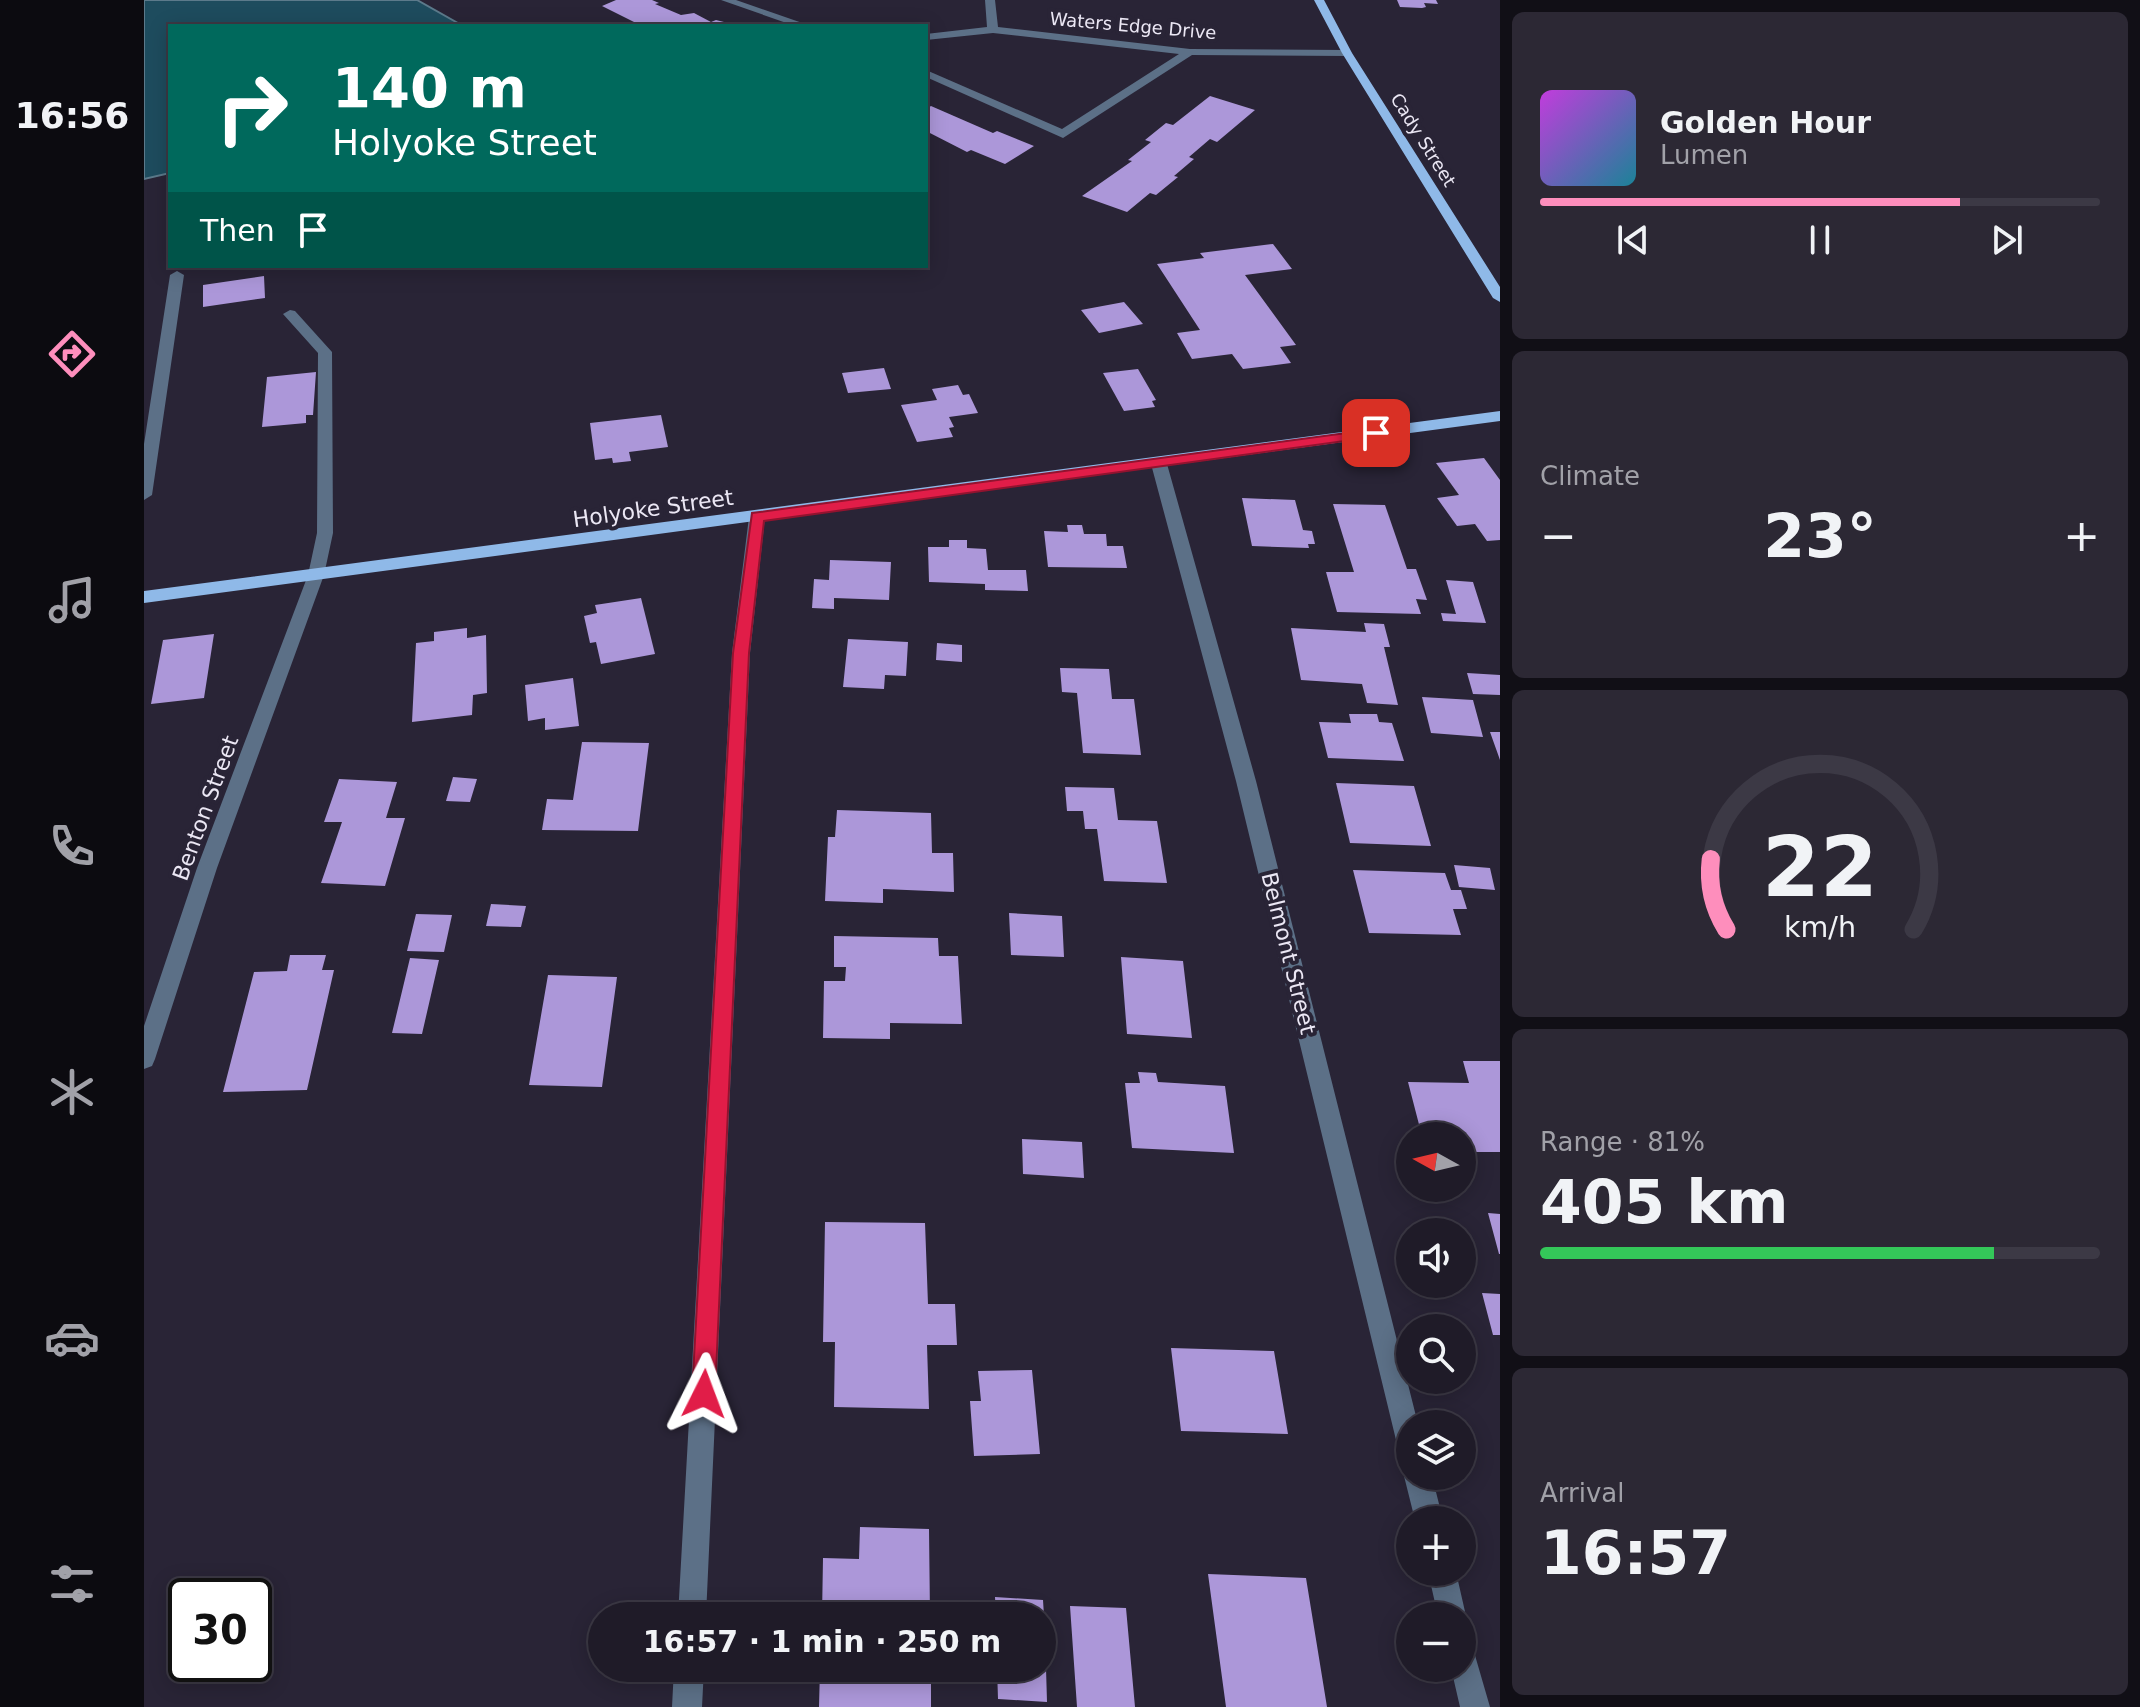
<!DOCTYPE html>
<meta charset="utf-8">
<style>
body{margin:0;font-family:"DejaVu Sans",sans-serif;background:#2c2834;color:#f1f3f6;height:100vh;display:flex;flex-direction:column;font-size:30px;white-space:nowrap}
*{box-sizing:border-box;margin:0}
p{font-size:26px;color:#a1a1a8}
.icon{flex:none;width:44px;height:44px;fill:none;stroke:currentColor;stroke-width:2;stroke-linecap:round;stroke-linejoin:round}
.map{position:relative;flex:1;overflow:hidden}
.panel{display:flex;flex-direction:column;gap:12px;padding:12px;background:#110f16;width:640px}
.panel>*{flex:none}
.hud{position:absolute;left:24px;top:24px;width:760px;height:244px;border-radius:0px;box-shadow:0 4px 20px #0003,0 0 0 2px #3c3945;background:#00695c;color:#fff;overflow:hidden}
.needle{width:52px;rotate:278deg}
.tools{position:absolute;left:1252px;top:1122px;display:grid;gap:16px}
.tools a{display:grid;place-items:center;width:80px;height:80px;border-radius:50%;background:#1f1b28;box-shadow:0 4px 20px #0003,0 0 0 2px #3c3945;font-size:40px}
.speed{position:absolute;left:24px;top:1578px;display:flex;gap:16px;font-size:40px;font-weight:700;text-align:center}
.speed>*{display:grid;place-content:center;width:104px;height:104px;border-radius:50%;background:#1f1b28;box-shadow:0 4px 20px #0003,0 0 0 2px #3c3945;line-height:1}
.speed .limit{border:4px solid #111;border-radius:12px;background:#fff;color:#111}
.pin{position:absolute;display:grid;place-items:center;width:68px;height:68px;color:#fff;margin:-34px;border-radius:16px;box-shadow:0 4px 12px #0006}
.me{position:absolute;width:88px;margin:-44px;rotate:3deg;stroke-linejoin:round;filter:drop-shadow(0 0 6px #0008)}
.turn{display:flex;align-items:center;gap:28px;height:168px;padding:0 32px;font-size:36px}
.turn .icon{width:104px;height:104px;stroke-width:2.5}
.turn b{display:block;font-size:56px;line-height:68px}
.then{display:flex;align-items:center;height:76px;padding:0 32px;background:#0003;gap:16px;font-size:30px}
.big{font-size:60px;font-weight:700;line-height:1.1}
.panel .tile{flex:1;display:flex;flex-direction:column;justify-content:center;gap:12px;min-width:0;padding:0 28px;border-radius:12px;background:#2c2834}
.panel .dial{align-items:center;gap:0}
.dial svg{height:208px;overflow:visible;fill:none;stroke:#3c3945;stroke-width:7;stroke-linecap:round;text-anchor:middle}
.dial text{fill:#f1f3f6;stroke:none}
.song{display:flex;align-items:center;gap:24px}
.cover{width:96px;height:96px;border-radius:12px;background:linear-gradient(135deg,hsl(290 70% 55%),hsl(190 70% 35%))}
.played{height:8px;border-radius:4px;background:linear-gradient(90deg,#fe8ebc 75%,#3c3945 75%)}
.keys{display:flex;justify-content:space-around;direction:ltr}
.heat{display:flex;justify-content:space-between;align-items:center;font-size:44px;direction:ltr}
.charge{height:12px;border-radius:6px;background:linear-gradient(90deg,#34c759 81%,#3c3945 0)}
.trip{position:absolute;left:444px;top:1602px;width:468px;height:80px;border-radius:40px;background:#1f1b28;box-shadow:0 4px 20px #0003,0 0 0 2px #3c3945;font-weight:700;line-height:80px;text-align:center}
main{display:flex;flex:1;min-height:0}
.tabs{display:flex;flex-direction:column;width:144px;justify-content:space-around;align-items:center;background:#0c0b10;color:#a1a1a8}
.tabs .icon{width:56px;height:56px}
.tabs .current{color:#fe8ebc}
.tabs b{font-size:36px;color:#f1f3f6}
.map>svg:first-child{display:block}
</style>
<main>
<nav class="tabs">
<b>16:56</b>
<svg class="icon current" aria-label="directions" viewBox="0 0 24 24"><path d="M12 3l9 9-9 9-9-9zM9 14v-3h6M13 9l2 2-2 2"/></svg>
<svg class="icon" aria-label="music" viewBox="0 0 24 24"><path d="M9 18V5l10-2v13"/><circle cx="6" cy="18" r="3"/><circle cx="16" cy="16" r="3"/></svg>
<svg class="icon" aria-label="phone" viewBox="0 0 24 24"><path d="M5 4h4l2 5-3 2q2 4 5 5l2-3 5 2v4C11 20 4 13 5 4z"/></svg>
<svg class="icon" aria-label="climate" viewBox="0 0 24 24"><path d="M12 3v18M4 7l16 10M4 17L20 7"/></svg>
<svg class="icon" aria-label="car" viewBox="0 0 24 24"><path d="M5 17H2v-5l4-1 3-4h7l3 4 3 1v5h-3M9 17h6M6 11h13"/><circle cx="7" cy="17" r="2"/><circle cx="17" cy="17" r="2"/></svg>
<svg class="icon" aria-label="filters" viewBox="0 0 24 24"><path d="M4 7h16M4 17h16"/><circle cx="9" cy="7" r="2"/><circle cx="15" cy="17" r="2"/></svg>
</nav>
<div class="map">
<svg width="1356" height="1707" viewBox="0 0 1356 1707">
<rect width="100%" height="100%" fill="#292436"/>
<path fill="#1e4c5e" stroke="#5c7a8b" stroke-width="2" d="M0,0H273L319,26H26V173L0,179Z"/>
<path fill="#ac97d9" d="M472,0H508L515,3L511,4L537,15L550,13L567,22L572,20L596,26H498L458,6Z
M1253,0H1292L1294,4L1280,3L1282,7L1278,8L1256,7Z
M1066,96L1111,110L1073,142L1066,139L1045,157L1050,159L1030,176L1034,177L1012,195L1006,193L983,212L938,196L988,161L984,160L1007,142L1001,140L1022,123L1029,125Z
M787,106L849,133L853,131L890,146L861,164L827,150L823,152L782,131V109Z
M1129,244L1148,269L1101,275L1152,345L1136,347L1147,363L1099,369L1088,354L1048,359L1033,333L1056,330L1013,264L1060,258L1056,253Z
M120,276L121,298L59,307V285Z
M980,302L999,324L955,333L937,310Z
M740,368L747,389L704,393L698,373Z
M994,369L1012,400L1008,401L1011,407L980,411L959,373Z
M172,372L169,415H162V423L118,427L123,377Z
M814,385L819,395L825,394L834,413L805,417L810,427L805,428L809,437L773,442L757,405L793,400L788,389Z
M517,415L524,447L485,452L487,461L469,463L468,458L451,460L446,423Z
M1340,458L1356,480V540L1343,541L1331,524L1313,526L1293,498L1315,495L1292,463Z
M1098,498L1151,500L1159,530L1168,531L1171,544H1164L1165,548L1108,546Z
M1189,504L1241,505L1263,569H1272L1283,600L1272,599L1277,614L1193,612L1182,572H1210Z
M923,525H938L940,534H962L963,546H979L983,568L904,567L900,531L924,532Z
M805,540H823V548L842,549L844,570H882L884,591L841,590V584L785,582L784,547H805Z
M686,560L747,562L745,600L690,598V609L668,608L670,579L685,580Z
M1302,580L1329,582L1342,623L1299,621L1297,613L1312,614Z
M497,598L511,654L457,664L452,642L446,643L440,616L453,613L451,605Z
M1220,623L1240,624L1246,647H1240L1254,705L1223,703L1218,684L1157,680L1147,628L1222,632Z
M323,628V638L342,635L343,693L329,695L328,715L268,722L272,643L290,641V632Z
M70,634L60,698L7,704L19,640Z
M704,639L764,642L762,676L741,675L740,689L699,687Z
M793,643L818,645V662L792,660Z
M916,668L965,669L968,699H990L997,755L939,753L933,693L918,692Z
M1323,673L1356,675V695L1329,694Z
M429,678L435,726L401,730V718L384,721L381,685Z
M1278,697L1329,700L1339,737L1287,733Z
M1205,714H1233L1235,722L1248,723L1260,761L1184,758L1175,722L1207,723Z
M1346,732H1356V760Z
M438,742L505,743L494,831L398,830L403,799L429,800Z
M309,777L333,779L326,802L302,801Z
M195,779L253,782L242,818H261L241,886L177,883L198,822H180Z
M1192,783L1270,786L1287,846L1206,843Z
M921,787L970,788L974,820L1013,821L1023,883L960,881L953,829H941L939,811H923Z
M693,810L787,813L788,853H809L810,892L739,889V903L681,901L684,837H691Z
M1310,865L1346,868L1351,890L1315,887Z
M1209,870L1301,873L1307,890H1317L1323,909H1309L1317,935L1225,933Z
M347,904L382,906L377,927L342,926Z
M865,913L918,916L920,957L867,955Z
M272,914L308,915L300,952L263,951Z
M690,936L794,938L795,956H814L818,1024L746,1023V1039L679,1038L680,981H701L702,967H690Z
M146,955H182L178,970H190L163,1090L79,1092L110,972L143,971Z
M977,957L1039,961L1048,1038L983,1034Z
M266,958L295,960L278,1034L248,1033Z
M404,975L473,977L458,1087L385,1085Z
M1319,1061H1356V1152H1318V1136H1278L1264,1082L1325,1083Z
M994,1072L1012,1073L1014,1082L1081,1086L1090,1153L988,1148L981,1083H996Z
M878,1139L938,1142L940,1178L879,1174Z
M1344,1213L1356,1214V1254H1355Z
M681,1222L781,1223L784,1304H811L813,1345H783L785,1409L690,1407L691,1342H679Z
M1338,1293L1356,1294V1335H1349Z
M1027,1348L1130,1351L1144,1434L1037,1431Z
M888,1370L896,1454L830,1456L826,1401H837L834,1371Z
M716,1527L785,1529L786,1616H678L679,1558L715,1559Z
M1064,1574L1162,1578L1183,1707H1082Z
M851,1597L899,1600L900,1616H852Z
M926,1606L982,1608L991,1707H933Z
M898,1634H901L903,1702L854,1699L853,1668H898Z
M676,1668H787V1707H675Z"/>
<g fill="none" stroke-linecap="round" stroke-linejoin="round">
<path fill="#5c7087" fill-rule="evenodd" d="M577,0H592L667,26H651Z
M841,0H851L854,27L1046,49L1203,50L1208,53L1203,56L1048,55L919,138L782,77V70L918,129L1035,54L849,33L782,40V34L843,27Z
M33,271L40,275L8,495L0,500V444L26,275Z
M146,310L151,311L188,352L189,533L180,575L73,868L11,1059L8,1066L0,1069V1026L53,868L164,575L173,533L174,353L139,314Z
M1015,459L1023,464L1112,781L1274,1424H1266V1457L1257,1453L1253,1444L1092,781L1007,464Z
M613,512L621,517L606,653L562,1616H534L588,653L605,517Z
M1266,1466V1476H1288L1299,1520H1271L1260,1476Z
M1284,1572H1312L1322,1616L1318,1626V1616H1294Z
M1318,1640L1328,1645L1346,1707H1316L1307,1668H1318Z
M530,1668H560L558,1707H528Z"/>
<path fill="#8fb9e8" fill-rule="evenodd" d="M1170,0H1180L1208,53L1356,287V302L1349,298L1198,53Z
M1356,411V421L0,603V591Z"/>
</g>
<path fill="#e11d48" stroke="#92132f" stroke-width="2" d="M1232,429L1239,433L1237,436L620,521L605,653L571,1394L568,1402L560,1406L551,1402L548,1394L589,653L608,513Z"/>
<g text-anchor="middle" stroke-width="8" stroke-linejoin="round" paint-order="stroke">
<g font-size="18" fill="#ebe7f4" stroke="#292436">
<text transform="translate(989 26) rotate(5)" y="6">Waters Edge Drive</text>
<text transform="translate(1279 140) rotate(58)" y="6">Cady Street</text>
</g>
<g font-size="22" fill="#ebe7f4" stroke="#292436">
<text transform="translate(509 508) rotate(-8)" y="8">Holyoke Street</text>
<text transform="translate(61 808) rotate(-70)" y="8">Benton Street</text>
<text transform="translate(1145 953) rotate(76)" y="8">Belmont Street</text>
</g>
</g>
</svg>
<div class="tools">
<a><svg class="needle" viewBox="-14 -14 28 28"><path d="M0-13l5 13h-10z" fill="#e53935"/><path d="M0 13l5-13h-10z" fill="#a1a1a8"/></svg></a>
<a><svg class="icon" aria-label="sound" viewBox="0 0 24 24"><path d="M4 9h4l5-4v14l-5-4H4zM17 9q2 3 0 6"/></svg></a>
<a><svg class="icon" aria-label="search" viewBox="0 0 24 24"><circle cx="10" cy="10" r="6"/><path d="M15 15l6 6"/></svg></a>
<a><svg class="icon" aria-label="layers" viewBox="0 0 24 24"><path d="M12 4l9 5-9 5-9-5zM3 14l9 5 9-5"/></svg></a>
<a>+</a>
<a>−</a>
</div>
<div class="speed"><div class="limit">30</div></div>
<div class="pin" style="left:1232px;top:433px;background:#d93025"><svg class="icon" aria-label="arrive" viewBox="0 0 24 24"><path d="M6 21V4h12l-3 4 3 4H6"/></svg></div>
<svg class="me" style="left:560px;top:1394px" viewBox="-20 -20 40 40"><path d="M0-17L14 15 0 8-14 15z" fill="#e11d48" stroke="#fff" stroke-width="4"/></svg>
<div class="trip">16:57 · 1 min · 250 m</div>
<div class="hud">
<div class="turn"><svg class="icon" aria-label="right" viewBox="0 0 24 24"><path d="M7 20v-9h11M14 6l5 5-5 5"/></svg><div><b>140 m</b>Holyoke Street</div></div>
<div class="then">Then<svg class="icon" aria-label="arrive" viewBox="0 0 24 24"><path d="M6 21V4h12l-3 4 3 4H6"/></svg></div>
</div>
</div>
<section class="panel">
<div class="tile">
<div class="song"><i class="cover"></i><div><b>Golden Hour</b><p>Lumen</p></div></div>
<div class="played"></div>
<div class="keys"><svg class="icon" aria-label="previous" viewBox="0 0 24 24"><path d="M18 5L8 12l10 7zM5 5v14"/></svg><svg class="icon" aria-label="pause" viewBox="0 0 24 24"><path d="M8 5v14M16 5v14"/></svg><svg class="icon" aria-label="next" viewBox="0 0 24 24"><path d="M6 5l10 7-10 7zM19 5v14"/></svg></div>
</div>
<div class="tile"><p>Climate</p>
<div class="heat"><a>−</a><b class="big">23°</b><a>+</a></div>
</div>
<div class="tile dial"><svg viewBox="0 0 100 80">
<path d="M14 69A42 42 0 1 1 86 69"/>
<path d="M14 69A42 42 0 0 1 8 42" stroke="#fe8ebc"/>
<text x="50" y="56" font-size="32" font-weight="700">22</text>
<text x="50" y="72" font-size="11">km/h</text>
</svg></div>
<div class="tile"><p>Range · 81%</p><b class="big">405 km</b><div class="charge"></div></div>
<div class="tile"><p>Arrival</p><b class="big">16:57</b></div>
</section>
</main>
